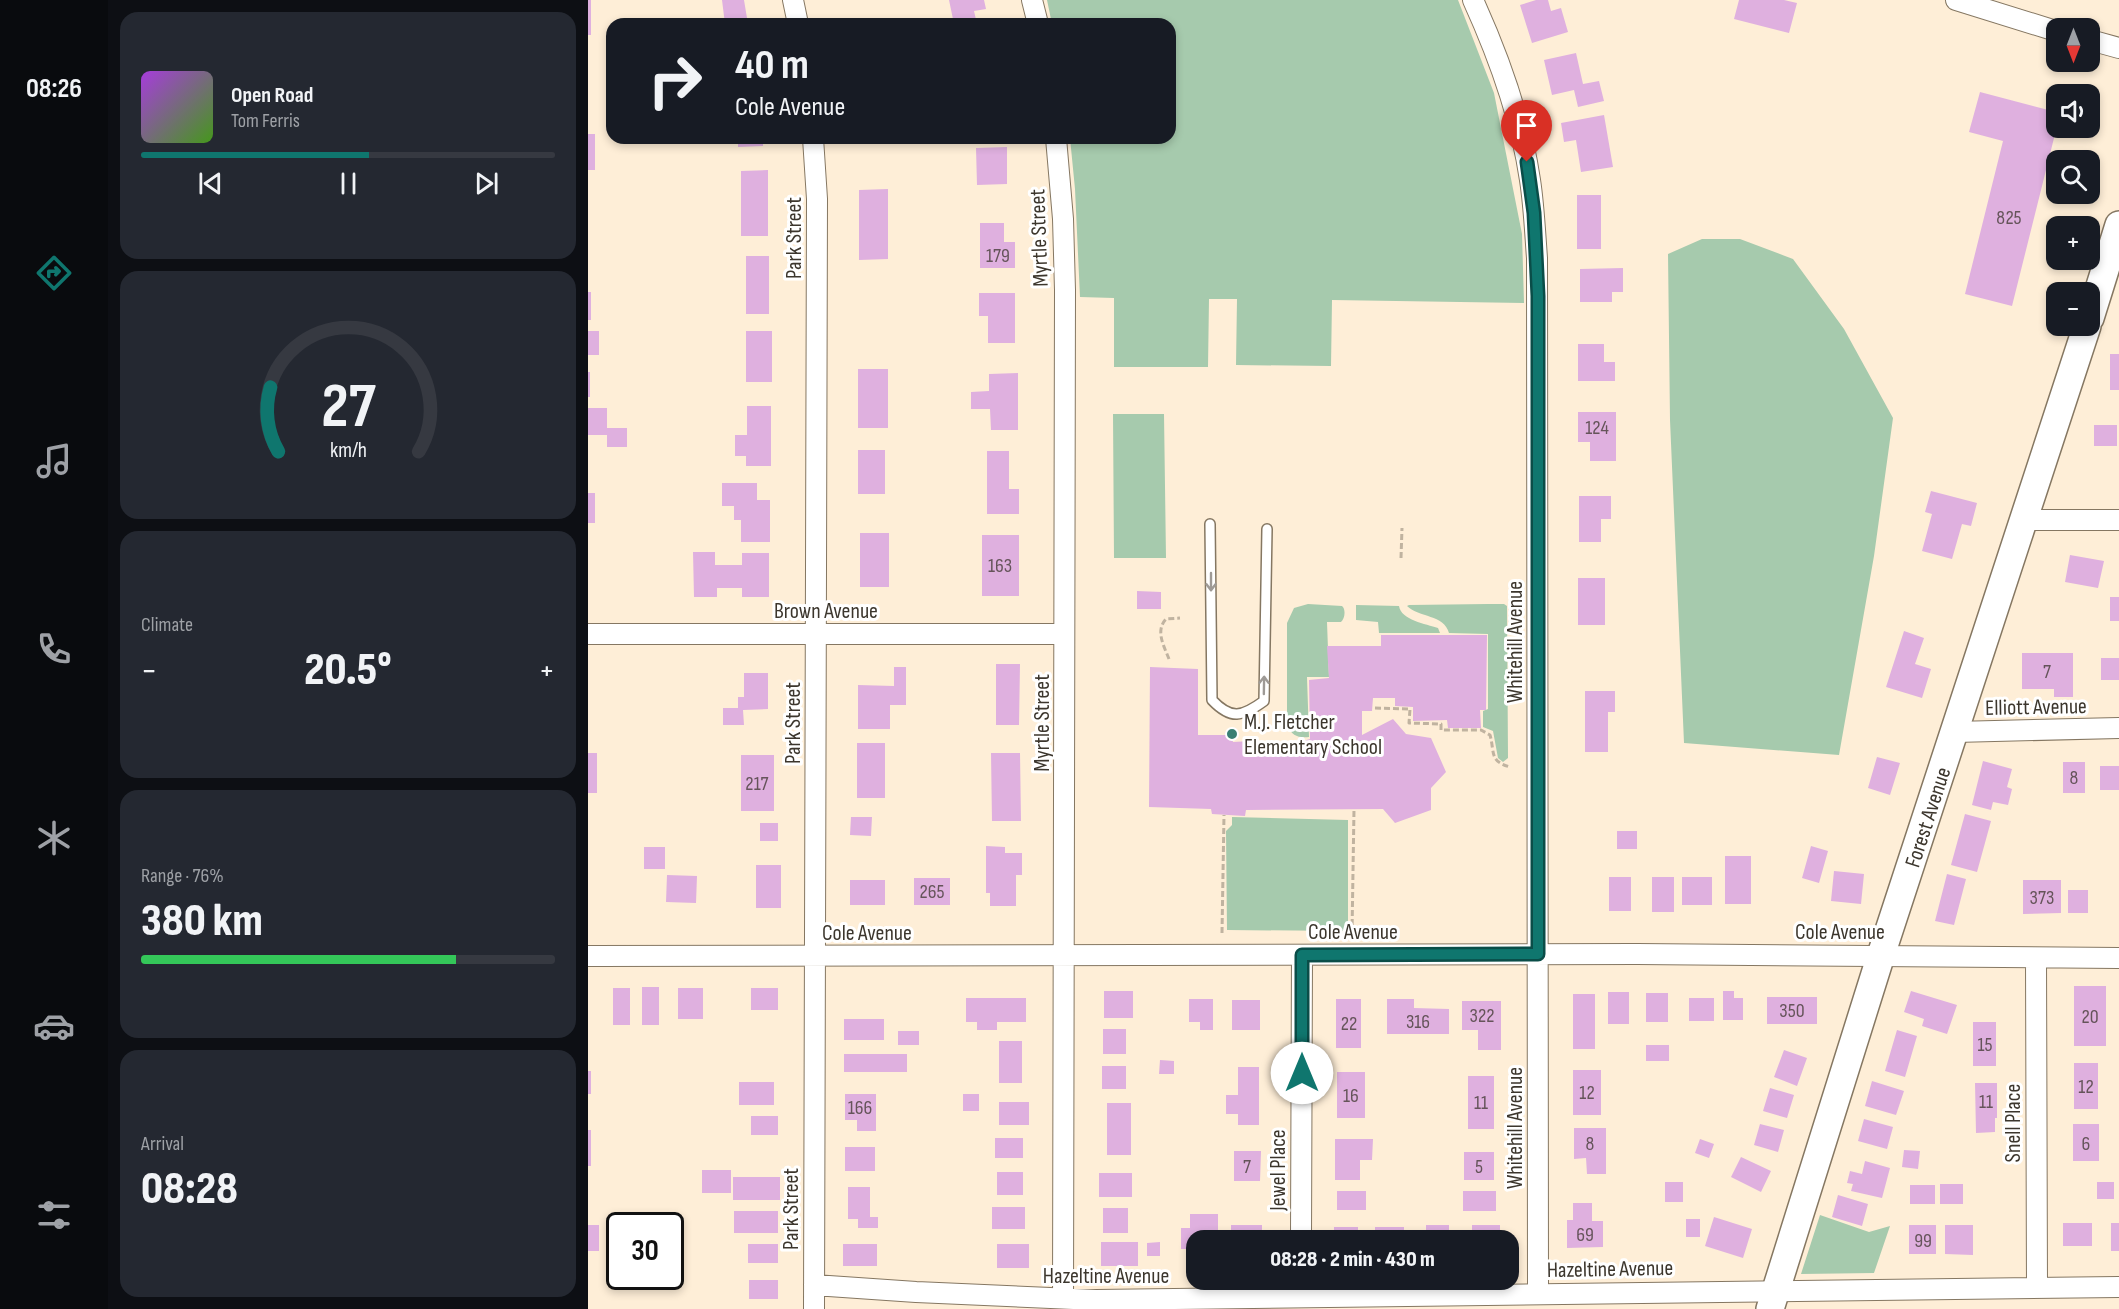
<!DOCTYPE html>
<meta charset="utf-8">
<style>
body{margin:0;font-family:"Sofia Sans Condensed",sans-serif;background:#242831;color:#f1f3f6;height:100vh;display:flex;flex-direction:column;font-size:22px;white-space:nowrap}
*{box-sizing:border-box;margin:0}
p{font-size:20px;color:#9ea1a6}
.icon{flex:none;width:33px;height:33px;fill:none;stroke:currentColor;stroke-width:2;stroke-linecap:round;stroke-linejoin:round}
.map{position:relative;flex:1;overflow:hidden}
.side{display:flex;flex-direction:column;gap:12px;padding:12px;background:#0d0f14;width:480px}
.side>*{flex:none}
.banner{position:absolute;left:18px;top:18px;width:570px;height:126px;border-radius:18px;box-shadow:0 3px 9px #0003;background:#171b24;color:#f1f3f6;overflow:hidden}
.needle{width:39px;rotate:180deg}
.controls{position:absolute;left:1458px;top:18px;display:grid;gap:12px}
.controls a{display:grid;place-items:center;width:54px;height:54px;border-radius:12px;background:#171b24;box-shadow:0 3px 9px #0003;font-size:30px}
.speed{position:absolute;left:18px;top:1212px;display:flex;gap:12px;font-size:30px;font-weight:700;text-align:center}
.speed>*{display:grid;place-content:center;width:78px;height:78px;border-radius:50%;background:#171b24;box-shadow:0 3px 9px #0003;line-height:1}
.speed .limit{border:3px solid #111;border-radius:9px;background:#fff;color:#111}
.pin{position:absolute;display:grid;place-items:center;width:51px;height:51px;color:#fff;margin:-62px -26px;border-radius:50% 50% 50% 0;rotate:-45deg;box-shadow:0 0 6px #0007}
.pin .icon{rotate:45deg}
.me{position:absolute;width:66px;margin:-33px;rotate:0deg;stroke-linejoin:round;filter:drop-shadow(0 0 4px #0008)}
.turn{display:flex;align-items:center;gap:21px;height:126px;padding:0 30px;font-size:27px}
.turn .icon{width:78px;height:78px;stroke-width:2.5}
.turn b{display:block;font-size:42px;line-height:51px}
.big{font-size:45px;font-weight:800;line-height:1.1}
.side .tile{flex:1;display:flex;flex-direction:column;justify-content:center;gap:9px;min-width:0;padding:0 21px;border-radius:18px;background:#242831}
.side .dial{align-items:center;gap:0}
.dial svg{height:156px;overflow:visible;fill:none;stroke:#363941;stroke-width:7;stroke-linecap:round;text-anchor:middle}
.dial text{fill:#f1f3f6;stroke:none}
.song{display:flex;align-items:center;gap:18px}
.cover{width:72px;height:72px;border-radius:9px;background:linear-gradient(135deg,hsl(280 70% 55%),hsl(100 70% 35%))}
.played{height:6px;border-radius:3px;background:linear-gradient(90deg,#0f766e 55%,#363941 55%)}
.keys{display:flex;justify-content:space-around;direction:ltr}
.heat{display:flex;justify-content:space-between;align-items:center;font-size:33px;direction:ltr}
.charge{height:9px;border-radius:4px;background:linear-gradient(90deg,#34c759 76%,#363941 0)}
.trip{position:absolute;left:598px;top:1230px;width:333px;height:60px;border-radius:18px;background:#171b24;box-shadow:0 3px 9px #0003;font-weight:800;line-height:60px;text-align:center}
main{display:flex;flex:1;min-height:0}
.tab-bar{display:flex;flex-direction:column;width:108px;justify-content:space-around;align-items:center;background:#090b0e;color:#9ea1a6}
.tab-bar .icon{width:42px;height:42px}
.tab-bar .on{color:#0f766e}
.tab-bar b{font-size:27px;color:#f1f3f6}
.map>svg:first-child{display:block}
</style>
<main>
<nav class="tab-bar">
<b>08:26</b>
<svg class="icon on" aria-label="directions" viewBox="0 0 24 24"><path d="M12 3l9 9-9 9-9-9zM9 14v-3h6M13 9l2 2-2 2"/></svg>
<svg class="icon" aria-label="music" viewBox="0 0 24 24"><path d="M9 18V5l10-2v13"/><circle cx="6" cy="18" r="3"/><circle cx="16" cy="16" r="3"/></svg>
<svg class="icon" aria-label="phone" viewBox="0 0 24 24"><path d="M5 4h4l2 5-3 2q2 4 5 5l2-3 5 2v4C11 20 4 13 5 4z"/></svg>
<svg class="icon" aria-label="climate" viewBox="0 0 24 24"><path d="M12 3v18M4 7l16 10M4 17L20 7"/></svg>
<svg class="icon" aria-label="car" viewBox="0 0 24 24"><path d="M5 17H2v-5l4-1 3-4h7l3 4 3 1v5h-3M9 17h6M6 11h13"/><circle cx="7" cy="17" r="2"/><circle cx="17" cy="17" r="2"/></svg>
<svg class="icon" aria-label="filters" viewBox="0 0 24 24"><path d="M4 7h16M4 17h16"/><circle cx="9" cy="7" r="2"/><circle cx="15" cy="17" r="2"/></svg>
</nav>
<section class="side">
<div class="tile">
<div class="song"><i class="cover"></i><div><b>Open Road</b><p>Tom Ferris</p></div></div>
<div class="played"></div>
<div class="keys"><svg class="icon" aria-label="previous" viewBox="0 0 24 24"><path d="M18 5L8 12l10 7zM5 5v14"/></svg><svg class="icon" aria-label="pause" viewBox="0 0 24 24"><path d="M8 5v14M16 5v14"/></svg><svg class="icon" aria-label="next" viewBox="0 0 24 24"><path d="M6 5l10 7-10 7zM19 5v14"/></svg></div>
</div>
<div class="tile dial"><svg viewBox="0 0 100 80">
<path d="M14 69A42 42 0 1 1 86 69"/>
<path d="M14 69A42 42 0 0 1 10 36" stroke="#0f766e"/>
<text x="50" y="56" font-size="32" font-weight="700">27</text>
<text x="50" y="72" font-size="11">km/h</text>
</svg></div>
<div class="tile"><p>Climate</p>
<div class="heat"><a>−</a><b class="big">20.5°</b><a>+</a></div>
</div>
<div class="tile"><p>Range · 76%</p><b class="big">380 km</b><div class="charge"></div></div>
<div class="tile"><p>Arrival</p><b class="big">08:28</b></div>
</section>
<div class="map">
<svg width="1531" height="1309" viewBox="0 0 1531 1309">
<rect width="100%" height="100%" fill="#feeed7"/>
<path fill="#a6caad" d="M459,0H870L906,93L934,234L936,303L744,300L743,366L648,365L649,299H621L620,367H526V298L492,297L487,189L482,138H582V24H464Z
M1114,239H1152L1205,259L1256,329L1305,418L1286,556L1251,755L1096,743L1082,420L1080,254Z
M525,414H576L578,558H526Z
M720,604L754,606C758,609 757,619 753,622H739L741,677H719L721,737C710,738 704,736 699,725V623L706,608Z
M900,604H916L919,606L920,758L915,762L910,758L905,731L895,727V711L900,709V634L861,633C856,614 831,618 819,606L821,605Z
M768,605L811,606C813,620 838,624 850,628L852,633H791L790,622L768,620Z
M644,817L760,820V926L757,931L639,930L638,831L644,825Z
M1232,1215L1281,1232L1302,1226L1286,1273L1213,1274Z"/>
<path fill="#dfb0df" d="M0,0H3V35H0Z
M134,0H156L160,24H137Z
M361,0H396L398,9L386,11L389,24H366Z
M948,0H960L963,11L973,8L980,32L944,43L932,5Z
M1151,0H1196L1209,3L1201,33L1146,19Z
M988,53L995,84L1011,81L1016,101L990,107L986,90L964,95L956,60Z
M1392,92L1468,112L1466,130H1468L1424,306L1377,294L1415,141L1381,132Z
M1016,115L1025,167L993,172L988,140L976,142L973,123Z
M0,134H7V170H0Z
M150,138H175V146L150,147Z
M419,147V184L389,185L388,148Z
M180,170V236H153V171Z
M300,189V259L271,260V190Z
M989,195H1013V249H989Z
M392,223H416V242H427V268H392Z
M158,256H181V314H158Z
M1035,268V292H1024V302H992V269Z
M0,292H3V320H0Z
M391,293H427V343H400V316H391Z
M0,331H11V355H0Z
M158,331H184V382H158Z
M990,344H1016V362H1027V381H990Z
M1522,354H1531V390H1522Z
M270,369H300V428H270Z
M0,372H2V397H0Z
M430,373V430H403L402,409H383V392L401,391V374Z
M159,406H183V466H158V456H147V435H159Z
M0,408H19V428H39V447H19V435H0Z
M990,412H1028V461H1002V442H990Z
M1506,425H1529V446H1506Z
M270,450H297V494H270Z
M399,451H421V489H431V514H399Z
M134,483H169V500H182V542H153V520H146V506H134Z
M1343,491L1389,503L1383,526L1374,524L1364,559L1334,551L1344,514L1337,512Z
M0,493H7V523H0Z
M991,496H1023V519H1013V542H991Z
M272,533H301V587H272Z
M394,535H431V596H394Z
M105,552H127V565H154V553H181V597H154V588H129V597H106Z
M1482,555L1516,561L1510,588L1477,582Z
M990,578H1017V625H990Z
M549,591L573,592V609H549Z
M1522,597H1531V621H1522Z
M1316,631L1336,638L1327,664L1343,669L1334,698L1298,687Z
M793,635H899L898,710H892L893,728H860L859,720L825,721V707L807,706V698H785L784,711H774V735L805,719L818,734L843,738L858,772L843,788V810L807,823L795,809L658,810L657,816L624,814L623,809L561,807L562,667L610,669V735H643L645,742L663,741L668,752L715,750V741L722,739L721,680L741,678L739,646H793Z
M1434,653H1485V697H1466V689H1434Z
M1513,658H1531V680H1513Z
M408,664H432L431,725H408Z
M306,667H318V705H302V729H270V685L306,686Z
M156,673H180V709L155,710L156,725H135V708H150V697H156Z
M997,691H1027V712H1020V752H997Z
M269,743H297V798H269Z
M0,753H9V793H0Z
M403,753H432L433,821H404Z
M153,755H186V811H153Z
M1289,757L1312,763L1302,795L1280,788Z
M1395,761L1424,769L1419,787L1424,789L1420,805L1405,802L1403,810L1384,805Z
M1475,762H1497V793H1475Z
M1512,766H1531V790H1512Z
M1377,814L1403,821L1389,872L1363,865Z
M263,817H284L283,836L262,835Z
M172,823H190V841H172Z
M1029,831H1049V849H1029Z
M398,846L417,847V853H434V875H428V906H402V893H398Z
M1223,846L1240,851L1231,883L1214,878Z
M56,847H77V869H56Z
M1137,856H1163V904H1137Z
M168,865H193V908H168Z
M1246,871L1276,874L1273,904L1243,901Z
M1359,874L1378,879L1366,925L1347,921Z
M79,875L109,876L108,903L78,902Z
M1021,877H1043V911H1021Z
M1064,877H1086V912H1064Z
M1094,877H1124V905H1094Z
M326,878H362V905H326Z
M262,880H297V905H262Z
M1435,880H1473V913L1435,914Z
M1480,890H1500V913H1480Z
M1486,986H1518V1046H1486Z
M54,987H71V1025H54Z
M25,988H42V1025H25Z
M90,988H115V1019H90Z
M163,988H190V1010H163Z
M516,991H545V1018H516Z
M1135,991H1146V998H1155V1020H1135Z
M1323,991L1369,1005L1359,1034L1334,1026L1336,1019L1316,1012Z
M1020,992H1041V1024H1020Z
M1058,993H1080V1022H1058Z
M985,994H1007V1049H985Z
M1179,997H1229V1024H1179Z
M378,998H438V1022H409V1030H389V1022H378Z
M1101,998H1126V1021H1101Z
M601,999H625V1030H612V1022H601Z
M748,999H773V1048H748Z
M799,999H826V1008L861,1009V1034H799Z
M644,1000H672V1030H644Z
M874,1001H913V1050H890V1030H874Z
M256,1019H296V1040H256Z
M1385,1022H1408V1066H1385Z
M515,1029H538V1054H515Z
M1309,1030L1329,1036L1317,1077L1297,1071Z
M310,1031H331V1045H310Z
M411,1041H434V1083H411Z
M1058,1045H1081V1061H1058Z
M1196,1050L1219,1058L1209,1086L1186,1077Z
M256,1054H319V1072H256Z
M572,1060L586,1061V1074H571Z
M1486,1063H1510V1109H1486Z
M514,1066H538V1089H514Z
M650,1067H671V1125H650V1114H638V1095H650Z
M985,1070H1013V1115H985Z
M0,1071H3V1094H0Z
M749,1072H777V1118H749Z
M880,1076H906V1129H880Z
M1284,1081L1316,1091L1308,1115L1277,1106Z
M151,1082H186V1105H151Z
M1387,1083H1409V1118H1407V1132L1388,1133Z
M1182,1088L1206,1095L1199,1118L1175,1111Z
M257,1094H288V1131H269V1120H257Z
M375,1094H391V1111H375Z
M411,1102H441V1125H411Z
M519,1103H543V1155H519Z
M163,1116H190V1135H163Z
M1276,1119L1305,1127L1299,1149L1270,1141Z
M1172,1124L1196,1130L1190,1152L1166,1145Z
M1485,1124H1511V1161H1485Z
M986,1128H1018V1174H999L998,1158L986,1159Z
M0,1130H3V1166H0Z
M407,1138H435V1158H407Z
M747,1139H785L784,1160H772V1180H747Z
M1112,1139L1126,1144L1121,1158L1107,1153Z
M257,1147H287V1171H257Z
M1316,1150L1332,1151L1330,1169L1314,1167Z
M646,1151H673L672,1181H646Z
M876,1152H906V1180H876Z
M1153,1157L1183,1171L1173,1192L1143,1177Z
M1277,1161L1302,1168L1294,1198L1263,1191L1265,1184L1259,1183L1262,1171L1274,1174Z
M114,1170H143V1193H114Z
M409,1172H435V1195H409Z
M511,1173H544V1197H511Z
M145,1177H192V1200H145Z
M1077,1182H1095V1202H1077Z
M1509,1182H1526V1199H1509Z
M1352,1184H1375V1204H1352Z
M1322,1185H1347V1204H1322Z
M260,1187H282V1217H290V1228H270V1219H260Z
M749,1191H778V1210H749Z
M875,1191H908V1211H875Z
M1250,1195L1280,1204L1274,1226L1244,1217Z
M985,1203H1004V1221H1015V1247L979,1248V1220H985Z
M404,1207H437V1229H404Z
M515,1208H540V1233H515Z
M146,1211H190V1233H146Z
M602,1214H630V1240H609V1249H593V1228H602Z
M1126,1217L1164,1229L1155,1258L1117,1246Z
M1098,1219H1112V1237H1098Z
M1475,1223H1504V1246H1475Z
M1523,1223H1531V1251H1523Z
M0,1225H11V1251H0Z
M643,1225H674V1240H643Z
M838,1225H861V1240H838Z
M884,1225H912V1240H884Z
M1321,1225H1348V1254H1321Z
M1357,1225H1385V1255L1357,1254Z
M746,1227H770V1240H740V1235H746Z
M787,1227H816V1240H787Z
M513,1242H550V1266H513Z
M572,1242V1256H559V1243Z
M160,1244H190V1263H160Z
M255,1244H289V1266H255Z
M409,1244H441V1268H409Z
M161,1280H190V1299H161Z"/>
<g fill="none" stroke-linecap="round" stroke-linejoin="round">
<defs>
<path id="service" d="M622,524L624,700C643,720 654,717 676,701L679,529"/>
<path id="minor" d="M205,0L210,24
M444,0L450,24
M885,0C911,57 933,118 942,180C946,206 947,232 949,258L950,1294
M1368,0L1468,31
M1502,40L1531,48
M225,138L229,199L226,1309
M468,138L475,219L477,290L475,1309
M1436,520H1531
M0,634H476
M1367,732L1531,728
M0,956L1049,954L1531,958
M1448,958L1449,1288
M713,1240L714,955
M226,1285L328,1292L508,1300L1531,1287"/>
<path id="secondary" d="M1502,318L1531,225
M1182,1309L1293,955L1499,326"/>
</defs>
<use href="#service" stroke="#857762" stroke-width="12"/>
<use href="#minor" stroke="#857762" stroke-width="22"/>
<use href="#secondary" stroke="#857762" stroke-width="30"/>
<path stroke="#c0b3a0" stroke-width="3" stroke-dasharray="6 3" stroke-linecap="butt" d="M813,558L814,528
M581,659C576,646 567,631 578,619L592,618
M787,708L822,709L821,723L853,724V730H893L902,735C907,753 901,761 922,767
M634,933L636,815
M764,934L766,809"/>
<use href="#service" stroke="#fff" stroke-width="9"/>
<use href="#minor" stroke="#fff" stroke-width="20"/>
<use href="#secondary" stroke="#fff" stroke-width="27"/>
</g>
<defs><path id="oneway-shaft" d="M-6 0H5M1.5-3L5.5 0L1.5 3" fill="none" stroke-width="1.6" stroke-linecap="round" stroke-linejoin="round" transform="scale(1.5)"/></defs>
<g stroke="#9e9a96">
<use href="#oneway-shaft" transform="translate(623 582) rotate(90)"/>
<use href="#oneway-shaft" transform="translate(676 685) rotate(-89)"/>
</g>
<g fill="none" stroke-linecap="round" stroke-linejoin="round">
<defs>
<path id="route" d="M714,1073V955L950,954V296L946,213L939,162"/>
</defs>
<use href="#route" stroke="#0a4d48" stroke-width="15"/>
<use href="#route" stroke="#0f766e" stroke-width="10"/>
</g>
<circle fill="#397f74" stroke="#fff" stroke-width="2" cx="644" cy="734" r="6"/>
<g text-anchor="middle" stroke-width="6" stroke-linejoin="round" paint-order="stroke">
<g font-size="20" fill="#65545a">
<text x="1421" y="224">825</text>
<text x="410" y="262">179</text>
<text x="1009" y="434">124</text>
<text x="412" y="572">163</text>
<text x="1459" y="678">7</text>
<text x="1486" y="784">8</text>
<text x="169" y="790">217</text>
<text x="344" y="898">265</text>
<text x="1454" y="904">373</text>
<text x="1204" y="1017">350</text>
<text x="894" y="1022">322</text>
<text x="1502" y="1023">20</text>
<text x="830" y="1028">316</text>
<text x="761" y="1030">22</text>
<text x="1397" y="1051">15</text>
<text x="1498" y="1093">12</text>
<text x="999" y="1099">12</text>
<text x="763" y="1102">16</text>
<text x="1398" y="1108">11</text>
<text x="893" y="1109">11</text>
<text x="272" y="1114">166</text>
<text x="1002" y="1150">8</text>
<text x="1498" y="1150">6</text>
<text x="659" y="1173">7</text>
<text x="891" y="1173">5</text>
<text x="997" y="1241">69</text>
<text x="1335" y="1247">99</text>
</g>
<g font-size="22" fill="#3c362d" stroke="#fff">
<text transform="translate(205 238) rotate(-90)" y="8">Park Street</text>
<text transform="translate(450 238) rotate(-92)" y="8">Myrtle Street</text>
<text x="238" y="618">Brown Avenue</text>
<text transform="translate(926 642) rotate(-90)" y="8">Whitehill Avenue</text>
<text transform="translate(1448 706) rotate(-1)" y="8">Elliott Avenue</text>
<text transform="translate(204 723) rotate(-90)" y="8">Park Street</text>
<text transform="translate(453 723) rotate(-90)" y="8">Myrtle Street</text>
<text transform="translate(1339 817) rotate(-72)" y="8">Forest Avenue</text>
<text x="765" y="939">Cole Avenue</text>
<text x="1252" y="939">Cole Avenue</text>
<text x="279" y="940">Cole Avenue</text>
<text transform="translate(1424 1123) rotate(-90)" y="8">Snell Place</text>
<text transform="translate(926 1128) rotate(-90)" y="8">Whitehill Avenue</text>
<text transform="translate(689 1170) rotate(-90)" y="8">Jewel Place</text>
<text transform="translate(202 1209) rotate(-90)" y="8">Park Street</text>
<text transform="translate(1022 1268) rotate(-1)" y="8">Hazeltine Avenue</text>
<text x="518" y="1283">Hazeltine Avenue</text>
</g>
<g font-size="22" fill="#3c362d" stroke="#fff" text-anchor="start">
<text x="656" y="729">M.J. Fletcher<tspan x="656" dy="25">Elementary School</tspan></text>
</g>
</g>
</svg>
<div class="controls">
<a><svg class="needle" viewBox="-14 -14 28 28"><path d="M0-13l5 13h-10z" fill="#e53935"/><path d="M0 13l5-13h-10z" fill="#9ea1a6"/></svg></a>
<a><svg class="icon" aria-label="sound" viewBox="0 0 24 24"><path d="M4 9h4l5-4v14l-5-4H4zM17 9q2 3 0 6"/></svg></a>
<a><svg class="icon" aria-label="search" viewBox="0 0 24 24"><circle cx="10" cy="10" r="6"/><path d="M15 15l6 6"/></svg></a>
<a>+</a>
<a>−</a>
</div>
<div class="speed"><div class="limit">30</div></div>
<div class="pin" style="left:939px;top:162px;background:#d93025"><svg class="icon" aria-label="arrive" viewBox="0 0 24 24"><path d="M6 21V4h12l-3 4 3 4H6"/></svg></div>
<svg class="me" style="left:714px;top:1073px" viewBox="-20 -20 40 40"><circle r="19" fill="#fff"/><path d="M0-13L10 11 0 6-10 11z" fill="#0f766e"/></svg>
<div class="trip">08:28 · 2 min · 430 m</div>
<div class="banner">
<div class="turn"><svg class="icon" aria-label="right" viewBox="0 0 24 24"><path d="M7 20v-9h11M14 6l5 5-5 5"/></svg><div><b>40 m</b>Cole Avenue</div></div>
</div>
</div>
</main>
